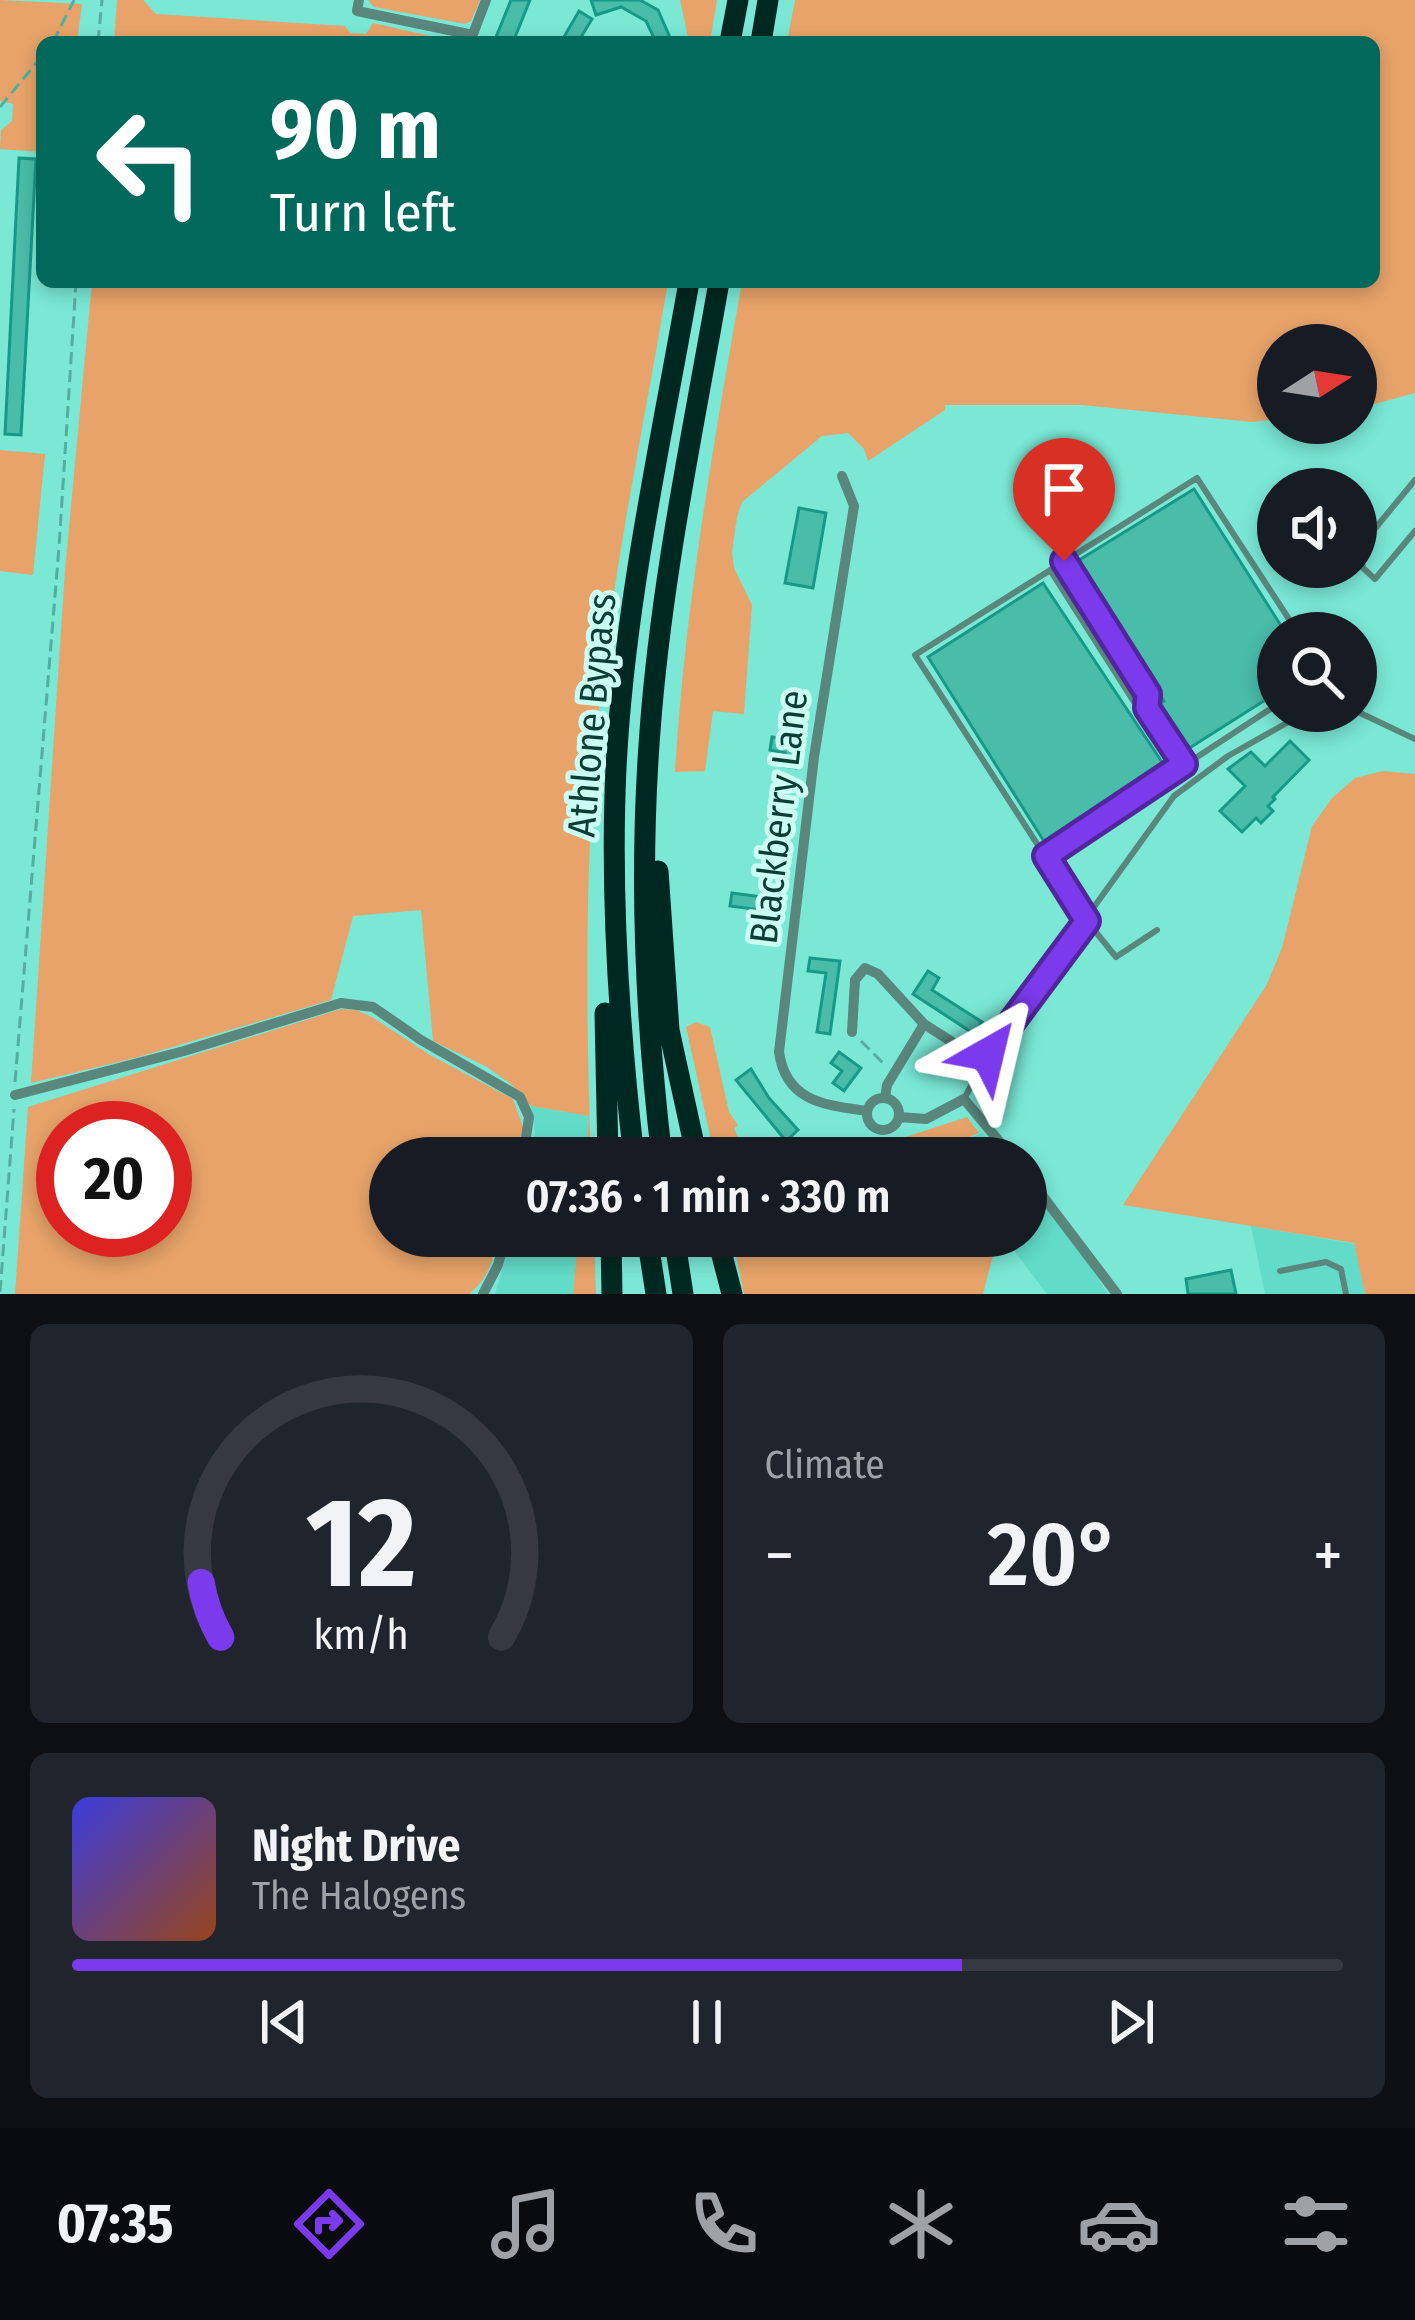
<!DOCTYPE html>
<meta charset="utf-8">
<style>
body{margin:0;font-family:"Fira Sans Condensed",sans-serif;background:#20242c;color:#f1f3f6;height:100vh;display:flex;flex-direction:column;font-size:45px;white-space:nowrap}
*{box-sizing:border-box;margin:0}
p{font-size:39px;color:#9ea1a6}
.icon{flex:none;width:66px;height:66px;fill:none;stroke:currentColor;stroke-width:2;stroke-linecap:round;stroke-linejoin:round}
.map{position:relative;height:1294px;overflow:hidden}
.sheet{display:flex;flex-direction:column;gap:30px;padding:30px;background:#0d0f14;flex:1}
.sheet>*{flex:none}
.top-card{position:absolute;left:36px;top:36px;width:1344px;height:252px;border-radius:18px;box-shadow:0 6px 18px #0003;background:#00695c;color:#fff;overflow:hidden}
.needle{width:78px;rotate:78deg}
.buttons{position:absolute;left:1257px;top:324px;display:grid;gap:24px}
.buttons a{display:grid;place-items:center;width:120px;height:120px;border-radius:50%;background:#171b24;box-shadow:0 6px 18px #0003;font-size:60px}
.speed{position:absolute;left:36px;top:1101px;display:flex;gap:24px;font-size:60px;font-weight:700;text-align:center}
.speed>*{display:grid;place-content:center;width:156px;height:156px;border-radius:50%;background:#171b24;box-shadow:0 6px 18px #0003;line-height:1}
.speed .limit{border:18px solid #d22;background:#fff;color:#111}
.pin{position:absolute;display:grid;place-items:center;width:102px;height:102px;color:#fff;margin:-123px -51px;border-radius:50% 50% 50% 0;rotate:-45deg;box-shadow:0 0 12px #0007}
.pin .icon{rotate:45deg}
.me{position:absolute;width:132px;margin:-66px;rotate:37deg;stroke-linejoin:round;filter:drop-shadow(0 0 9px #0008)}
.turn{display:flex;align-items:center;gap:42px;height:252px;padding:0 36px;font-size:54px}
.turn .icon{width:156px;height:156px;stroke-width:2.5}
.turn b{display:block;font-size:84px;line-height:102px}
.big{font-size:90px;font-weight:600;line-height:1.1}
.sheet .widget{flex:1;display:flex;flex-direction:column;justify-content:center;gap:18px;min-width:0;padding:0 42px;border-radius:18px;background:#20242c}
.sheet .dial{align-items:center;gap:0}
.dial svg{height:312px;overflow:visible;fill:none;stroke:#363941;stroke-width:7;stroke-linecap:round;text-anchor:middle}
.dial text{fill:#f1f3f6;stroke:none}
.song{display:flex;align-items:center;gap:36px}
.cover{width:144px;height:144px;border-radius:18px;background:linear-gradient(135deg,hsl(240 70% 55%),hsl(20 70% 35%))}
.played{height:12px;border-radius:6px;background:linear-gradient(90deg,#7c3aed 70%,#363941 70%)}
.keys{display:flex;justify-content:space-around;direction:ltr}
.heat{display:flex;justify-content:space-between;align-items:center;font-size:66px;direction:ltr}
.sheet .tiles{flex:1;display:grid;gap:30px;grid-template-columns:1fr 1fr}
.widget:last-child{grid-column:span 2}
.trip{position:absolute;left:369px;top:1137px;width:678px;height:120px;border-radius:60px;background:#171b24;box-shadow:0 6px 18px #0003;font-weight:600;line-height:120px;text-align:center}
.tabs{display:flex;height:192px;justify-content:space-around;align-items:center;background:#090b0e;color:#9ea1a6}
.tabs .icon{width:84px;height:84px}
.tabs .current{color:#7c3aed}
.tabs b{font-size:54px;color:#f1f3f6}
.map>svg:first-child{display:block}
</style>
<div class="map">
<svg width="1415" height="1294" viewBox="0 0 1415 1294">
<rect width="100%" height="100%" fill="#7ae8d5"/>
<path fill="#62dcc9" d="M531,1106L589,1116L586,1158H529L535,1133Z
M982,1133L1004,1158H944L938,1150Z
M1026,1183L1066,1228L1108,1294H1047L1003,1236H1026Z
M1251,1226L1355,1244L1365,1294H1265Z
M512,1236H578L573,1294H495Z"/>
<path fill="#e7a36a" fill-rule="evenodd" d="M0,0L82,4L77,42H42V152L0,149L1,130L12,121L13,104L0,101Z
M117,0H143L156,14L345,26L350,33L366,34L373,23L457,42H114Z
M368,0H480L471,21L465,24L374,7Z
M680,0H717L710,42H689Z
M795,0H1415V393L1356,409V345H1278V419L1252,422L1082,405H945V410L868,461L864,449L848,433L822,436L742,502L737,517L732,552L734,568L752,605L744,714L713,711L705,771L675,772C685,607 713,445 742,282H1374V42H787Z
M92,282H668C642,438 607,596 595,754C585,887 586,1024 591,1158H586L589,1116L531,1106L512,1085L487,1067L433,1041L421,910L353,916L331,1000L135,1058L31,1083L65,570Z
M0,450L45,454L33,575L0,571Z
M1383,771L1415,774V1294H1365L1354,1243L1123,1205L1266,986L1282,948L1312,826L1332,798L1355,778Z
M341,1009L356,1010L372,1017L430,1055L513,1099L523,1127L516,1158H390V1236H498C493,1260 489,1278 469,1294H15L28,1107ZM63,1128H165V1230H63Z
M696,1022L710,1027L729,1112L738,1125L734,1128L746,1158H715L686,1027Z
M967,1117L979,1133L937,1149L942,1158H841Z
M578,1236H594L596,1294H573Z
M732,1236H998L983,1294H744Z"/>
<path fill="#4abcaa" stroke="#189988" stroke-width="3" d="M511,0H530L513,42H494Z
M591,0H640L658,10L672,42H656L646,21L621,7L596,15Z
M579,11L592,19L578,42H561Z
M19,158L36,159L21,435L5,434Z
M1194,489L1285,632L1278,633V692L1188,749L1160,703L1164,701L1076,562Z
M799,508L826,513L813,588L785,583Z
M1043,583L1164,765L1045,843L928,657Z
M793,693L806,695L796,768L783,766L785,753L770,750L772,737L786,739Z
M1290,741L1309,760L1273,797L1275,799L1268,806L1273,811L1261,823L1256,818L1242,832L1220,811L1245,786L1228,769L1251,752L1265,766Z
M732,893L770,898L768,911L730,906Z
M810,958L840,961L830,1034L817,1032L826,973L808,971Z
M928,971L939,978L932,990L982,1022L974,1034L913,994Z
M839,1052L861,1068L844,1091L833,1083L842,1071L831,1063Z
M751,1069L769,1098L798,1130L786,1141L736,1080Z
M1231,1270L1236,1294H1188L1186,1279Z"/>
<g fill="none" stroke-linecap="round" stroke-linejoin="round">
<path stroke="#54ae9f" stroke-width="3" stroke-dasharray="12 6" stroke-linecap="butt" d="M53,42L74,0
M98,42L102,0
M0,107L42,56
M861,1041L884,1064
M15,1082L59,547L76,282
M0,1292L14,1109"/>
<path stroke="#59867d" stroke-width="6" d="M1415,480L1359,548L1363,568L1375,579L1415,531
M1064,561L1148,693L1147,708L1183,762
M1050,570L1134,702L1147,708
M1356,711L1415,739
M1046,856L1278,704
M1157,930L1116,957L1087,921L915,655L1197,478L1298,633
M964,1099L988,1054L1174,796L1228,756L1308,711
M1280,1271L1326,1262L1341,1269L1346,1294"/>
<path stroke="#59867d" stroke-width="10" d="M359,0L357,11L473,35
M470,42L486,0
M842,476L854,506L814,757L779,1052C786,1102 825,1105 867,1111
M852,1032L855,980L865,968L878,974L924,1024
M15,1095L184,1051L341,1003L373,1007L421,1040L520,1097L529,1117L523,1158
M867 1114a16 16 0 1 1 32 0a16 16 0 1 1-32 0Z
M885,1098L887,1085L924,1024L971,1054
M899,1117L926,1119L964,1099L1013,1158
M1026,1174L1117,1294
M483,1294L498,1265L506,1236"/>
<path stroke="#002822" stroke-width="21" d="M730,42L738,0
M761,42L768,0
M658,871L669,1030L697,1158
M605,1013L608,1158
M634,1158C619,1028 610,898 616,768C624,605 661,442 689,282
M662,1158C645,1016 639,874 650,731C661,581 693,431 719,282
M611,1236L612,1294
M647,1236L656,1294
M674,1236L683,1294
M717,1236L732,1294"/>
</g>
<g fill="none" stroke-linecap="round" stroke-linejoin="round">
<defs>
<path id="route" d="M988,1054L1087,921L1046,856L1184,764L1147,708L1148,694L1064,561"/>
</defs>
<use href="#route" stroke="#51269a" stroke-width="30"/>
<use href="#route" stroke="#7c3aed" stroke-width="21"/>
</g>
<g text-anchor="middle" stroke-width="10" stroke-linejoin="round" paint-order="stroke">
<g font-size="39" fill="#0a3d35" stroke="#ccfff4">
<text transform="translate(591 715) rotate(-85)" y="14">Athlone Bypass</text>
<text transform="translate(778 817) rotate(-83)" y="14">Blackberry Lane</text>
</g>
</g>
</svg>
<div class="buttons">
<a><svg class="needle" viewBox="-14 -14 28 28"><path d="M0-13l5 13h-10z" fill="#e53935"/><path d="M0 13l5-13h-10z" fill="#9ea1a6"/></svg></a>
<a><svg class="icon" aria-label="sound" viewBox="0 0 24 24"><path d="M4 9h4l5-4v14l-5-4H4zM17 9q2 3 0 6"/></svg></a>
<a><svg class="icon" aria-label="search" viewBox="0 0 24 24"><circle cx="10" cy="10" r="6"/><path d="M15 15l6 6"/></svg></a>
</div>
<div class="speed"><div class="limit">20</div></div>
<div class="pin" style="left:1064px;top:561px;background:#d93025"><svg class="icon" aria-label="arrive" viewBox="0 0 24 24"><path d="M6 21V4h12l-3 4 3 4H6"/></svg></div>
<svg class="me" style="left:988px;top:1054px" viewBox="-20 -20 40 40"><path d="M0-17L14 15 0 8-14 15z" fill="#7c3aed" stroke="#fff" stroke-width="4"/></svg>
<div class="trip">07:36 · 1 min · 330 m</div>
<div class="top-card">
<div class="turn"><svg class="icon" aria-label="left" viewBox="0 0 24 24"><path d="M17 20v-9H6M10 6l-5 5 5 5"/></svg><div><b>90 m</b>Turn left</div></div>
</div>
</div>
<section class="sheet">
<div class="tiles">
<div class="widget dial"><svg viewBox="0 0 100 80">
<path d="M14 69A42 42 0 1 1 86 69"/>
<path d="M14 69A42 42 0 0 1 9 55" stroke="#7c3aed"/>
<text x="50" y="56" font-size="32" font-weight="700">12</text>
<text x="50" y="72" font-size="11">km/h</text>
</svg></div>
<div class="widget"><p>Climate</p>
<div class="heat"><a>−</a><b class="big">20°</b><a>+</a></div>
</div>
<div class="widget">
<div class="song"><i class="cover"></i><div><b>Night Drive</b><p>The Halogens</p></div></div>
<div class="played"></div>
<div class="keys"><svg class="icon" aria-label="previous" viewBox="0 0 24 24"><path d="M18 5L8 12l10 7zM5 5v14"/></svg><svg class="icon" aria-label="pause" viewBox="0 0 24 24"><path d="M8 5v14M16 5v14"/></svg><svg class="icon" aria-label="next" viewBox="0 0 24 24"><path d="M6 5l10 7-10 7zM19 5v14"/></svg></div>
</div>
</div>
</section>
<nav class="tabs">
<b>07:35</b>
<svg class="icon current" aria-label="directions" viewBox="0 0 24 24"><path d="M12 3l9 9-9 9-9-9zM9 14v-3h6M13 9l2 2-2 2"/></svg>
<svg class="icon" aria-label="music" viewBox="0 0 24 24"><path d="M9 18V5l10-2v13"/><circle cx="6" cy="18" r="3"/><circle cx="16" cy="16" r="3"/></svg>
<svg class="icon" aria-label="phone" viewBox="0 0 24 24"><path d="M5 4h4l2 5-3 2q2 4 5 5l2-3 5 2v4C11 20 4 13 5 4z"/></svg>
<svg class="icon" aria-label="climate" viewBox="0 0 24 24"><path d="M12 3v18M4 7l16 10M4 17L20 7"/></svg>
<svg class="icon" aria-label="car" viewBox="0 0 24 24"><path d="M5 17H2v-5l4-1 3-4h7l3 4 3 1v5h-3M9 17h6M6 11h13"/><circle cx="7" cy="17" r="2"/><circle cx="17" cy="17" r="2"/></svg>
<svg class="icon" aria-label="filters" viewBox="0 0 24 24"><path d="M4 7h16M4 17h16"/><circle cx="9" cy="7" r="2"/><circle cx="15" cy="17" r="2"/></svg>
</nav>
